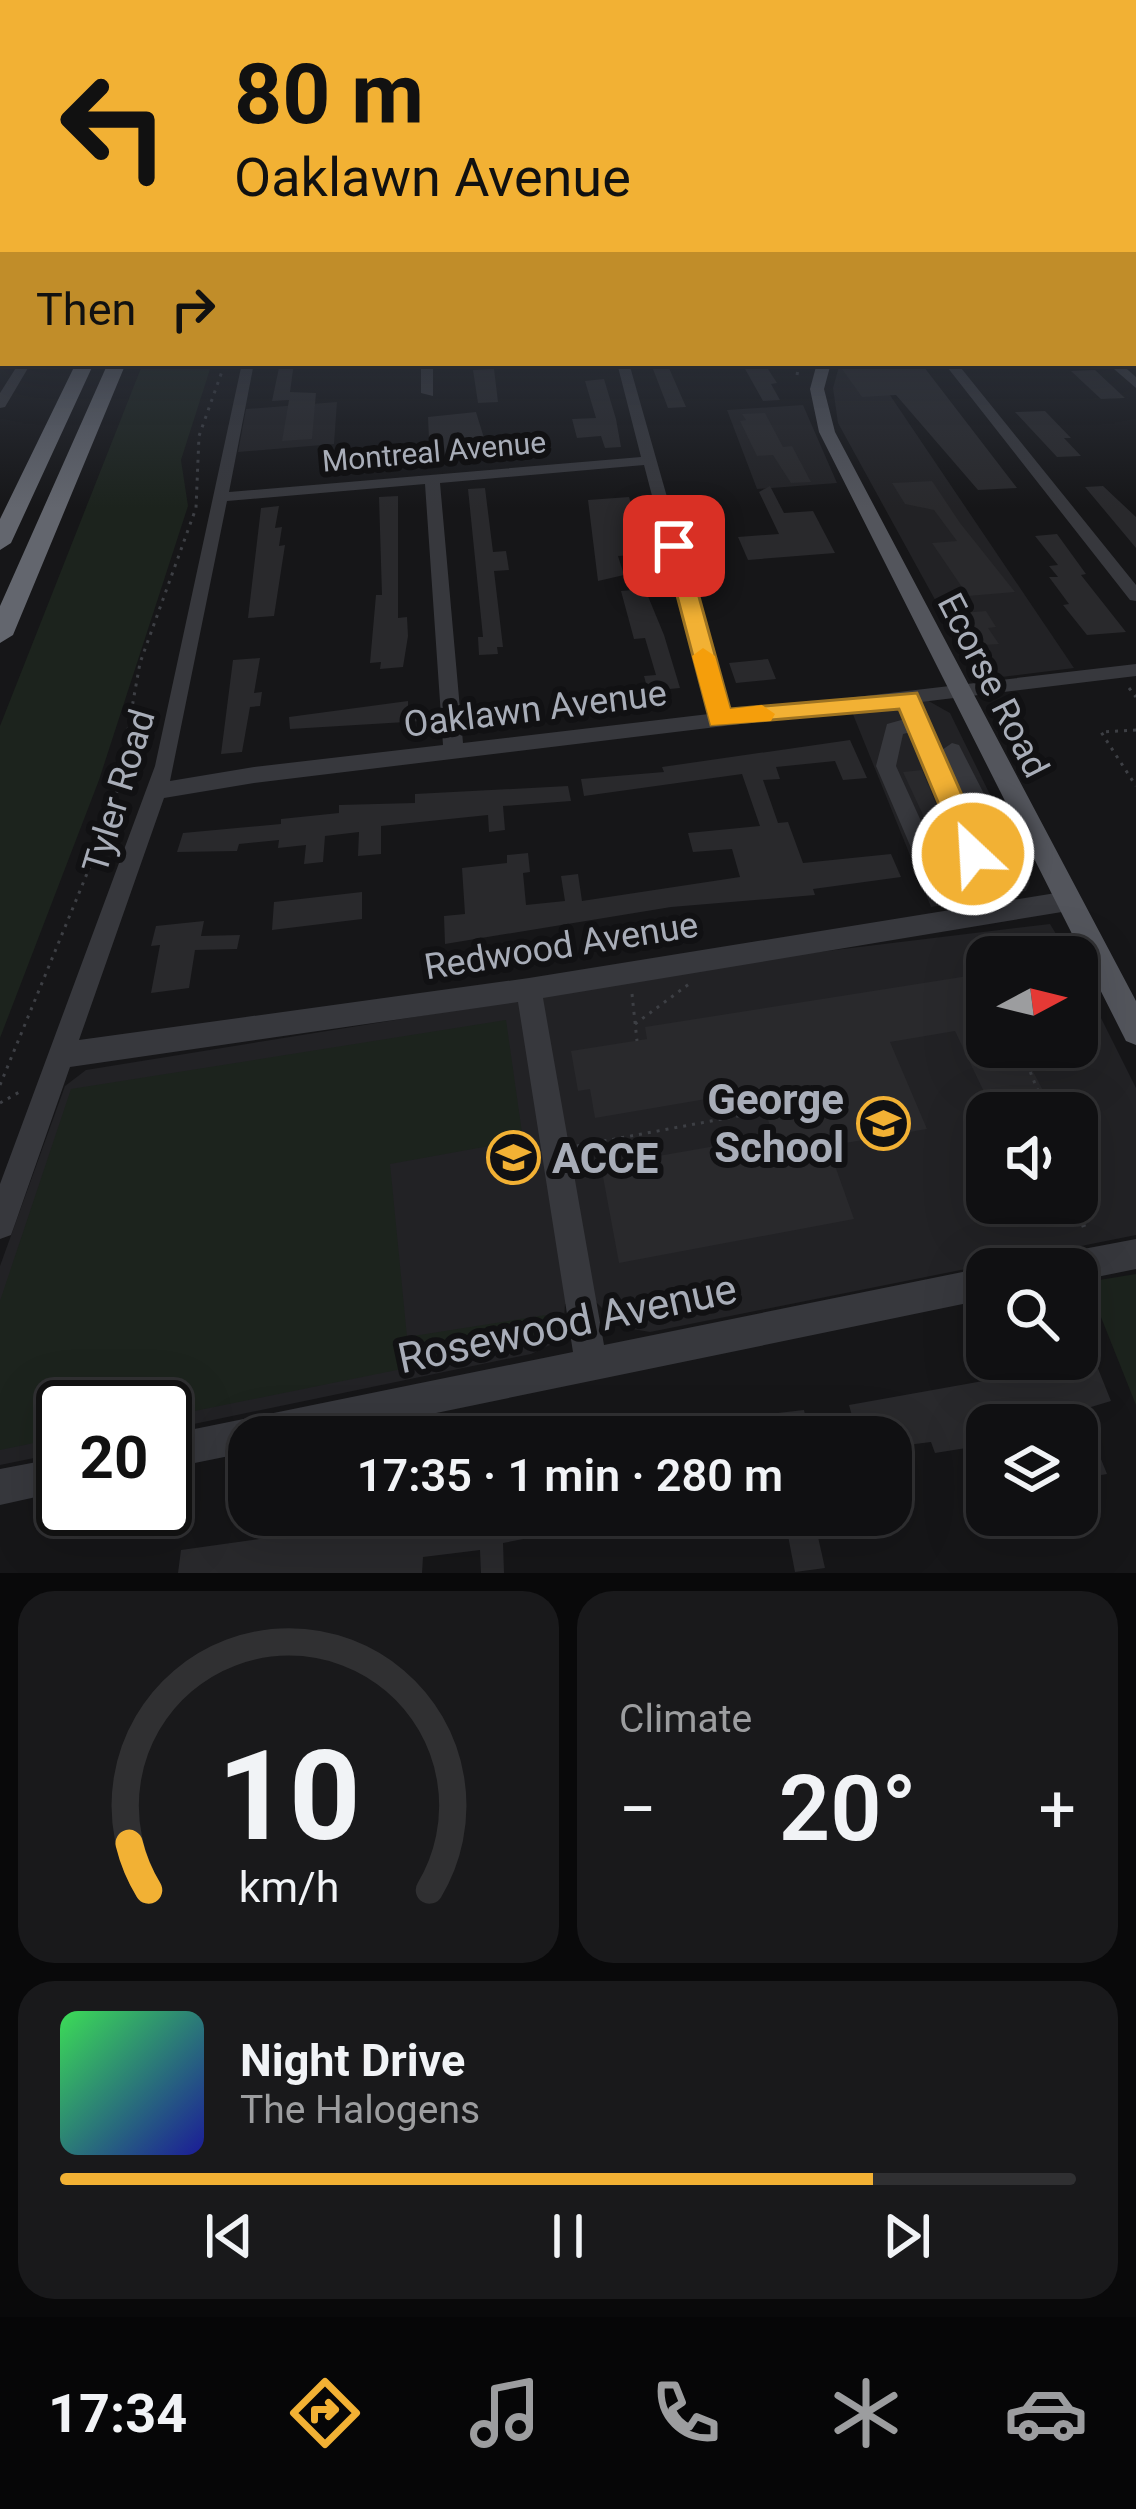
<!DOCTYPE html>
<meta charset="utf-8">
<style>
body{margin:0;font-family:Roboto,sans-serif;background:#19191b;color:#f1f3f6;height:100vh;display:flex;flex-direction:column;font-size:45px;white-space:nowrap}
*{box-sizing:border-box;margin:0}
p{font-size:39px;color:#9c9d9f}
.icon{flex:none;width:66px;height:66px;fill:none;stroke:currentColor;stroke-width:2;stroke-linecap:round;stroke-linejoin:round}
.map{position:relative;height:1573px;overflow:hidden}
.sheet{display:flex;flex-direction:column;gap:18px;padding:18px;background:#09090a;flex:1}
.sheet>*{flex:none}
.guide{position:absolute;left:0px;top:0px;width:1137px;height:366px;box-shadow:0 12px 48px #0002,0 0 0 3px #303032;background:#f2b134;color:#111;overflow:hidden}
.needle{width:78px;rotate:83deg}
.fabs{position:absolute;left:966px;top:936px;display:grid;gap:24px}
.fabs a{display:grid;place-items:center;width:132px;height:132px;border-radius:24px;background:#101012;box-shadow:0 12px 48px #0002,0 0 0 3px #303032;font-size:60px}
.speed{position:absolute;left:36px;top:1380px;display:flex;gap:24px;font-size:60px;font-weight:700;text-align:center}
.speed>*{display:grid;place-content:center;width:156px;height:156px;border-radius:50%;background:#101012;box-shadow:0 12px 48px #0002,0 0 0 3px #303032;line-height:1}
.speed .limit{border:6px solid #111;border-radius:18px;background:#fff;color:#111}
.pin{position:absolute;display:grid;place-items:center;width:102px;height:102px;color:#fff;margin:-51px;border-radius:24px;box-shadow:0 6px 18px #0006}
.me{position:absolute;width:132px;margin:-66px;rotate:335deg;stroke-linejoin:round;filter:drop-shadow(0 0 9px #0008)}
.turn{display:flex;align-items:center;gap:42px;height:252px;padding:0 36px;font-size:54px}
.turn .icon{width:156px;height:156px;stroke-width:2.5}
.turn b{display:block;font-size:84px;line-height:102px}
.then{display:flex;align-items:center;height:114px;padding:0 36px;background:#0003;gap:24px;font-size:45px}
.big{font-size:90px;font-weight:600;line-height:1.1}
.sheet .tile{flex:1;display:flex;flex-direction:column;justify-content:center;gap:18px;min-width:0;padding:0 42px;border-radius:36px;background:#19191b}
.sheet .dial{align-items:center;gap:0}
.dial svg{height:312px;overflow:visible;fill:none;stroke:#303032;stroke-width:7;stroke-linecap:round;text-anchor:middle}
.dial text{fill:#f1f3f6;stroke:none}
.song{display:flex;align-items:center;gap:36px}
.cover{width:144px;height:144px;border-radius:18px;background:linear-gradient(135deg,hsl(130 70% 55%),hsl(240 70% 35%))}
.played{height:12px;border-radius:6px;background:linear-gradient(90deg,#f2b134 80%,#303032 80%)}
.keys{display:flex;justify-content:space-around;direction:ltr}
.heat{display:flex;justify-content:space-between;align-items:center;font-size:66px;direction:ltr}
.sheet .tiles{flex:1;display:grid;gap:18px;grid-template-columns:1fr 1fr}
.tile:last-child{grid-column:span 2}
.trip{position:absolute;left:228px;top:1416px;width:684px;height:120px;border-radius:36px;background:#101012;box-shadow:0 12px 48px #0002,0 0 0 3px #303032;font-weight:600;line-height:120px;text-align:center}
.tab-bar{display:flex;height:192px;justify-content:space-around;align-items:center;background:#060607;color:#9c9d9f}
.tab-bar .icon{width:84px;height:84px}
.tab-bar .current{color:#f2b134}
.tab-bar b{font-size:54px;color:#f1f3f6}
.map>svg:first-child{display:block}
</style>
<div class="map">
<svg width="1136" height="1573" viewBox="0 0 1136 1573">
<rect width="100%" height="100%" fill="#161618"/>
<path fill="#222225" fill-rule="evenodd" d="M840,363H927L871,367L1074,668L993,678L972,667L838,423L833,388Z
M337,402L334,444L238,452L246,409Z
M803,405L837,483L757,489L727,410Z
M925,699L950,713L1026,868L1030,883L1026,891L931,907L850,707Z
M1050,924L1070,957H987V1047H1077V970L1136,1088V1235L650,1332L621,1327L594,1300L565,1304L564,1320L552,1344L531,1354L165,1430V1407H63V1452L0,1465V1266L65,1086L86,1070L810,953ZM987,1113H1077V1203H987Z"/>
<path fill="#1c231d" d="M143,363H212L181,460L188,506L99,780L0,1038V726Z
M506,1020L523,1140L390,1164L407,1337L546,1315L530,1343L165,1417V1407H63V1437L0,1450V1301L71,1089Z
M1136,1274V1405L1087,1282Z"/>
<path fill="#29292c" d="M280,363H294L290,392L316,393L312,439L282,441L289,400L272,401Z
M867,363L924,367L1017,488L978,490L896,395L862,397L842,369L870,367Z
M766,366L777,383L771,384L780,400L763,401L744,367Z
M669,368L686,407L668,408L653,369Z
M494,369L498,402L478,403L473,370Z
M1095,370L1125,398L1101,399L1071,371Z
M604,379L616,419L621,447L605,448L601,436L577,438L572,419L596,418L585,381Z
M1045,411L1071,438H1064L1081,456L1057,457L1015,412Z
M476,412L484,438L511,436L514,455L430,462L428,417Z
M765,413L783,447L792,446L811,482L791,483L773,455L757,456L740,421L746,420L742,414Z
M932,481L960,523L1015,592L968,596L932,543L957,541L934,510L905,504L892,483Z
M770,486L784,513L813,511L835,553L748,560L738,537L779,534L759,492Z
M1103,486L1136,517V548L1085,487Z
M485,488L493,552L506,551L509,570L494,571L503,647H497L498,654L479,655L478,637H483L468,489Z
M398,496V618L407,617L408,636L403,667L380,669L381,662L370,663L376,595H382L379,497Z
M629,497L637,524L627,525L634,555L618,556L624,575L598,581L588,500Z
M279,506L275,528L282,527L279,546L285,545L274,616L248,618L261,508Z
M1057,534L1086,574L1081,575L1126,632L1087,635L1063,605L1069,604L1049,577H1058L1049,566L1058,565L1035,536Z
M645,589L664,635L680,688L648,691L644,676L656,675L645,638L634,639L621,591Z
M986,611L996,627L988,628L999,644L982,645L962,613Z
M260,658L254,693L262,692L260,706L250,707L242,752L221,754L233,660Z
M768,659L776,679L736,683L729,663Z
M408,701V706L421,705L422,721L290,729L289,717Z
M850,740L867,778L843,780L835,761L776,767L780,779L763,780L778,823L788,822L803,863L891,854L901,877L813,889L815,895L671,907L445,944L444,916L465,914L462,868L507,863V855L528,853L530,872L523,873L526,905L565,901L561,876L578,874L582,901L740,877L732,849L693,852L688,833L760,826L742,774L584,796L581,779L664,772L662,767Z
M922,770L952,843L955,850L937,845L903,772Z
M568,786L571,801L503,806L505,830L489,832L488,815L381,826V854L358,856L359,832L325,836L323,862L304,864L306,845L278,848L279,840L239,844L237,851L177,852L183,833L281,824V819L339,813V805L415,803V794Z
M362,892V919L272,930L274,902Z
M204,921L201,936L240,935L237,949L195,950L189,988L151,993L160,945L151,946L156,926Z
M987,973V1047H1020L1055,1113H994L955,1031L890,1042L927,1129L828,1146L854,1219L619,1263L601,1166L773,1136L759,1090L595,1118L590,1089L578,1091L571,1051L647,1039L645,1027Z
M1095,1361L1111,1401L1081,1410L1107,1474L1077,1479V1419L978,1425L985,1445L935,1453L931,1442L891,1447V1437H813V1426L854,1423L849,1405Z
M804,1410L810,1437H783L778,1413Z
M340,1515H604L605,1523L503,1543L504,1573H481L480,1550L423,1557L422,1573H178L181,1550L339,1528Z
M813,1515L825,1568L795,1572L785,1520Z"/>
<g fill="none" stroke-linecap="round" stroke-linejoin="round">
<path stroke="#3d3f44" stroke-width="3" stroke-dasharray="3 6" stroke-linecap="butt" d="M797,375L799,365H805
M1129,688L1136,697
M1136,730L1101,732L1136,786
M121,771L141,769
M982,960L987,971
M632,994L637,1041
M635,1024L689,984
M1020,1047L1047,1113
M0,1085L114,808L140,663L196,508L199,436L225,363
M0,1103L23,1090
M577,1146L754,1113"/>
<path stroke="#3d3f44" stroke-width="4.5" stroke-dasharray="9 14" stroke-linecap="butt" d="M1074,1203L1084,1227"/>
<path fill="#37383d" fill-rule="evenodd" d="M0,339H3V347H0Z
M19,363H31L5,407L0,408V393Z
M242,363H254L229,492L641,457L617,363H629L728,712L1136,664V676L254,783L164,798L79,1040L529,978L1068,891L1076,894L1080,901L1076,908L1068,911L543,998L604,1345L987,1267L991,1269H987V1299L320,1437H249V1452L165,1469V1435L573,1352L518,1002L70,1067L15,1224L11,1235L0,1239V1184L155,766ZM644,465L709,714L463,743L440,483ZM425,484L443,745L254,767L170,781L227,501Z
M421,363H433V396L421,393Z
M944,363H957L1136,585V601L1130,600Z
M1107,363H1120L1136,377V388Z
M912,704L922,711L974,831H981L942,750L952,743L959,745L1002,829L1035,826L1043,829L1046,835L1043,841L981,849L987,862L984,869L935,874L918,864L876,766L887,724L905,719L902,711ZM911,732L956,841L961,854L939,855L935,852L896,766L903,734Z
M1136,1239V1269L1077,1281V1269H1042L1046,1258L1057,1254Z
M63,1457V1491L0,1505V1469Z"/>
<path fill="#53555c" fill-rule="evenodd" d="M817,363H831L824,389L835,432L1136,1001V1045L1126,1041L819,432L810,389Z"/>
<path fill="#63666e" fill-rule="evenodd" d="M76,363H94L11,543L0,550V519Z
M108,363H126L13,635L0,643V606Z"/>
</g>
<linearGradient id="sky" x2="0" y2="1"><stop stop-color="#0c0c0d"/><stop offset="0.57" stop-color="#363c48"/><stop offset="1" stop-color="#363c48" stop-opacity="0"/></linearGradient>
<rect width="1136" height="508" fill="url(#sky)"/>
<path fill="#f2b134" stroke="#9d7322" stroke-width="3" d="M674,540L685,546L730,709L917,693L988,854L983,862H963L899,709L711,725L664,546Z"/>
<path fill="#f59e0b" d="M703,648L715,656L730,709L762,705L775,714L771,721L711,725L692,656Z"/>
<defs>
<symbol id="school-ring" viewBox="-11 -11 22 22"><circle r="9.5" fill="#111113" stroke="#f2b134" stroke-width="1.5"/><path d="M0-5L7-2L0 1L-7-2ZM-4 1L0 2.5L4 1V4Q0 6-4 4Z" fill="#f2b134"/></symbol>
</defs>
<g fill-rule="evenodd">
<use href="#school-ring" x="854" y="1094" width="59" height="59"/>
<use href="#school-ring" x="484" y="1128" width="59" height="59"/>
</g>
<g text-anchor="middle" stroke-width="12" stroke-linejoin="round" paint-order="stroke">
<g font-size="30" fill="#a8adb8" stroke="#111113">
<text transform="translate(434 452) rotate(-5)" y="10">Montreal Avenue</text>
</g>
<g font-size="36" fill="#a8adb8" stroke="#111113">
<text transform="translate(994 685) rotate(63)" y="13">Ecorse Road</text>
<text transform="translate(535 708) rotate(-7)" y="13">Oaklawn Avenue</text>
<text transform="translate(118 791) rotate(-73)" y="13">Tyler Road</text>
<text transform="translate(561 945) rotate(-9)" y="13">Redwood Avenue</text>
</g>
<g font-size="42" font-weight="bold" fill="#a8adb8" stroke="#111113" text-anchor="end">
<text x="844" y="1114">George<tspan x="844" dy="48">School</tspan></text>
<text x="552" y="1173" text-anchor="start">ACCE</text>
</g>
<g font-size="42" fill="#a8adb8" stroke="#111113">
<text transform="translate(567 1323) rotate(-12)" y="15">Rosewood Avenue</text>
</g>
</g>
</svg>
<div class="fabs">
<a><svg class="needle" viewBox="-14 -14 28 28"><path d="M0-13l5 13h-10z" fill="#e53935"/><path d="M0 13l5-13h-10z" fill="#9c9d9f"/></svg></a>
<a><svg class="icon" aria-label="sound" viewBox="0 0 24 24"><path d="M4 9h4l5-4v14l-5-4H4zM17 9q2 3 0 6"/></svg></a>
<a><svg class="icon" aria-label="search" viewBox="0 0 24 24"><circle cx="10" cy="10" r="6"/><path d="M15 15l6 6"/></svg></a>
<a><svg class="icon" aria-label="layers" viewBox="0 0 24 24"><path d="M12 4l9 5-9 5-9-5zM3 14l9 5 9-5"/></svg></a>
</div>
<div class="speed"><div class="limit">20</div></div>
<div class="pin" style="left:674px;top:546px;background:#d93025"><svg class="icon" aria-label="arrive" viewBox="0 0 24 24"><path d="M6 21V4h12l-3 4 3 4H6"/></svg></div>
<svg class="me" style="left:973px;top:854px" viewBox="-20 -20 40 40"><circle r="17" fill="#f2b134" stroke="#fff" stroke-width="3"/><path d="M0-11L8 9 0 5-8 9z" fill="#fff"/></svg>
<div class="trip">17:35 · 1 min · 280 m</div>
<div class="guide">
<div class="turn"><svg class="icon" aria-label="left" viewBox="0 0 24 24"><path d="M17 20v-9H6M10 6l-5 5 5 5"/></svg><div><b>80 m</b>Oaklawn Avenue</div></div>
<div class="then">Then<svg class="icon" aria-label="right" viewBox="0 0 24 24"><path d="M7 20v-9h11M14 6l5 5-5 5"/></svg></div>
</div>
</div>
<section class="sheet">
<div class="tiles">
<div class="tile dial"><svg viewBox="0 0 100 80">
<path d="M14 69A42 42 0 1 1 86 69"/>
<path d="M14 69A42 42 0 0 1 9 57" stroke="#f2b134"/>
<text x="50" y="56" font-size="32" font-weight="700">10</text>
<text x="50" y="72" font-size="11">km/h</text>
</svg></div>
<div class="tile"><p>Climate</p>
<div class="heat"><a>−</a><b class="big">20°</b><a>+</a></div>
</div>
<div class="tile">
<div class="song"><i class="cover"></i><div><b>Night Drive</b><p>The Halogens</p></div></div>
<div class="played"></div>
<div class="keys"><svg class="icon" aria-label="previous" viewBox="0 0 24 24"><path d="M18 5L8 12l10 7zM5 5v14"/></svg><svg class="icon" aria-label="pause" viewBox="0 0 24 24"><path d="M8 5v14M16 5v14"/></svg><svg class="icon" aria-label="next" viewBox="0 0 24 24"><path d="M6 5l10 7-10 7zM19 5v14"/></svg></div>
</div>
</div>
</section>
<nav class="tab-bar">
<b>17:34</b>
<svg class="icon current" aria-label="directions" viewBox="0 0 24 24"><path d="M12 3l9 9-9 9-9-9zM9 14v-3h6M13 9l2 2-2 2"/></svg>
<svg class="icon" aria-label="music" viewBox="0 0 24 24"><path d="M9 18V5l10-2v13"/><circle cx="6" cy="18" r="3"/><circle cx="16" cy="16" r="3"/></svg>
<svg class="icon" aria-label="phone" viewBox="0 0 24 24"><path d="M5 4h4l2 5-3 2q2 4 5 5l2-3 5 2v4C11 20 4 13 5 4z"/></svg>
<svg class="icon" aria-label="climate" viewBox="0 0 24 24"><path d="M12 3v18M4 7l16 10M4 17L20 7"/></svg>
<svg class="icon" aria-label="car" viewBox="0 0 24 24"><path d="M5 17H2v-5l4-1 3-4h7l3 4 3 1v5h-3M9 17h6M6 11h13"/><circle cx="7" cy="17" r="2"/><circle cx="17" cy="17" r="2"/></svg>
</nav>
